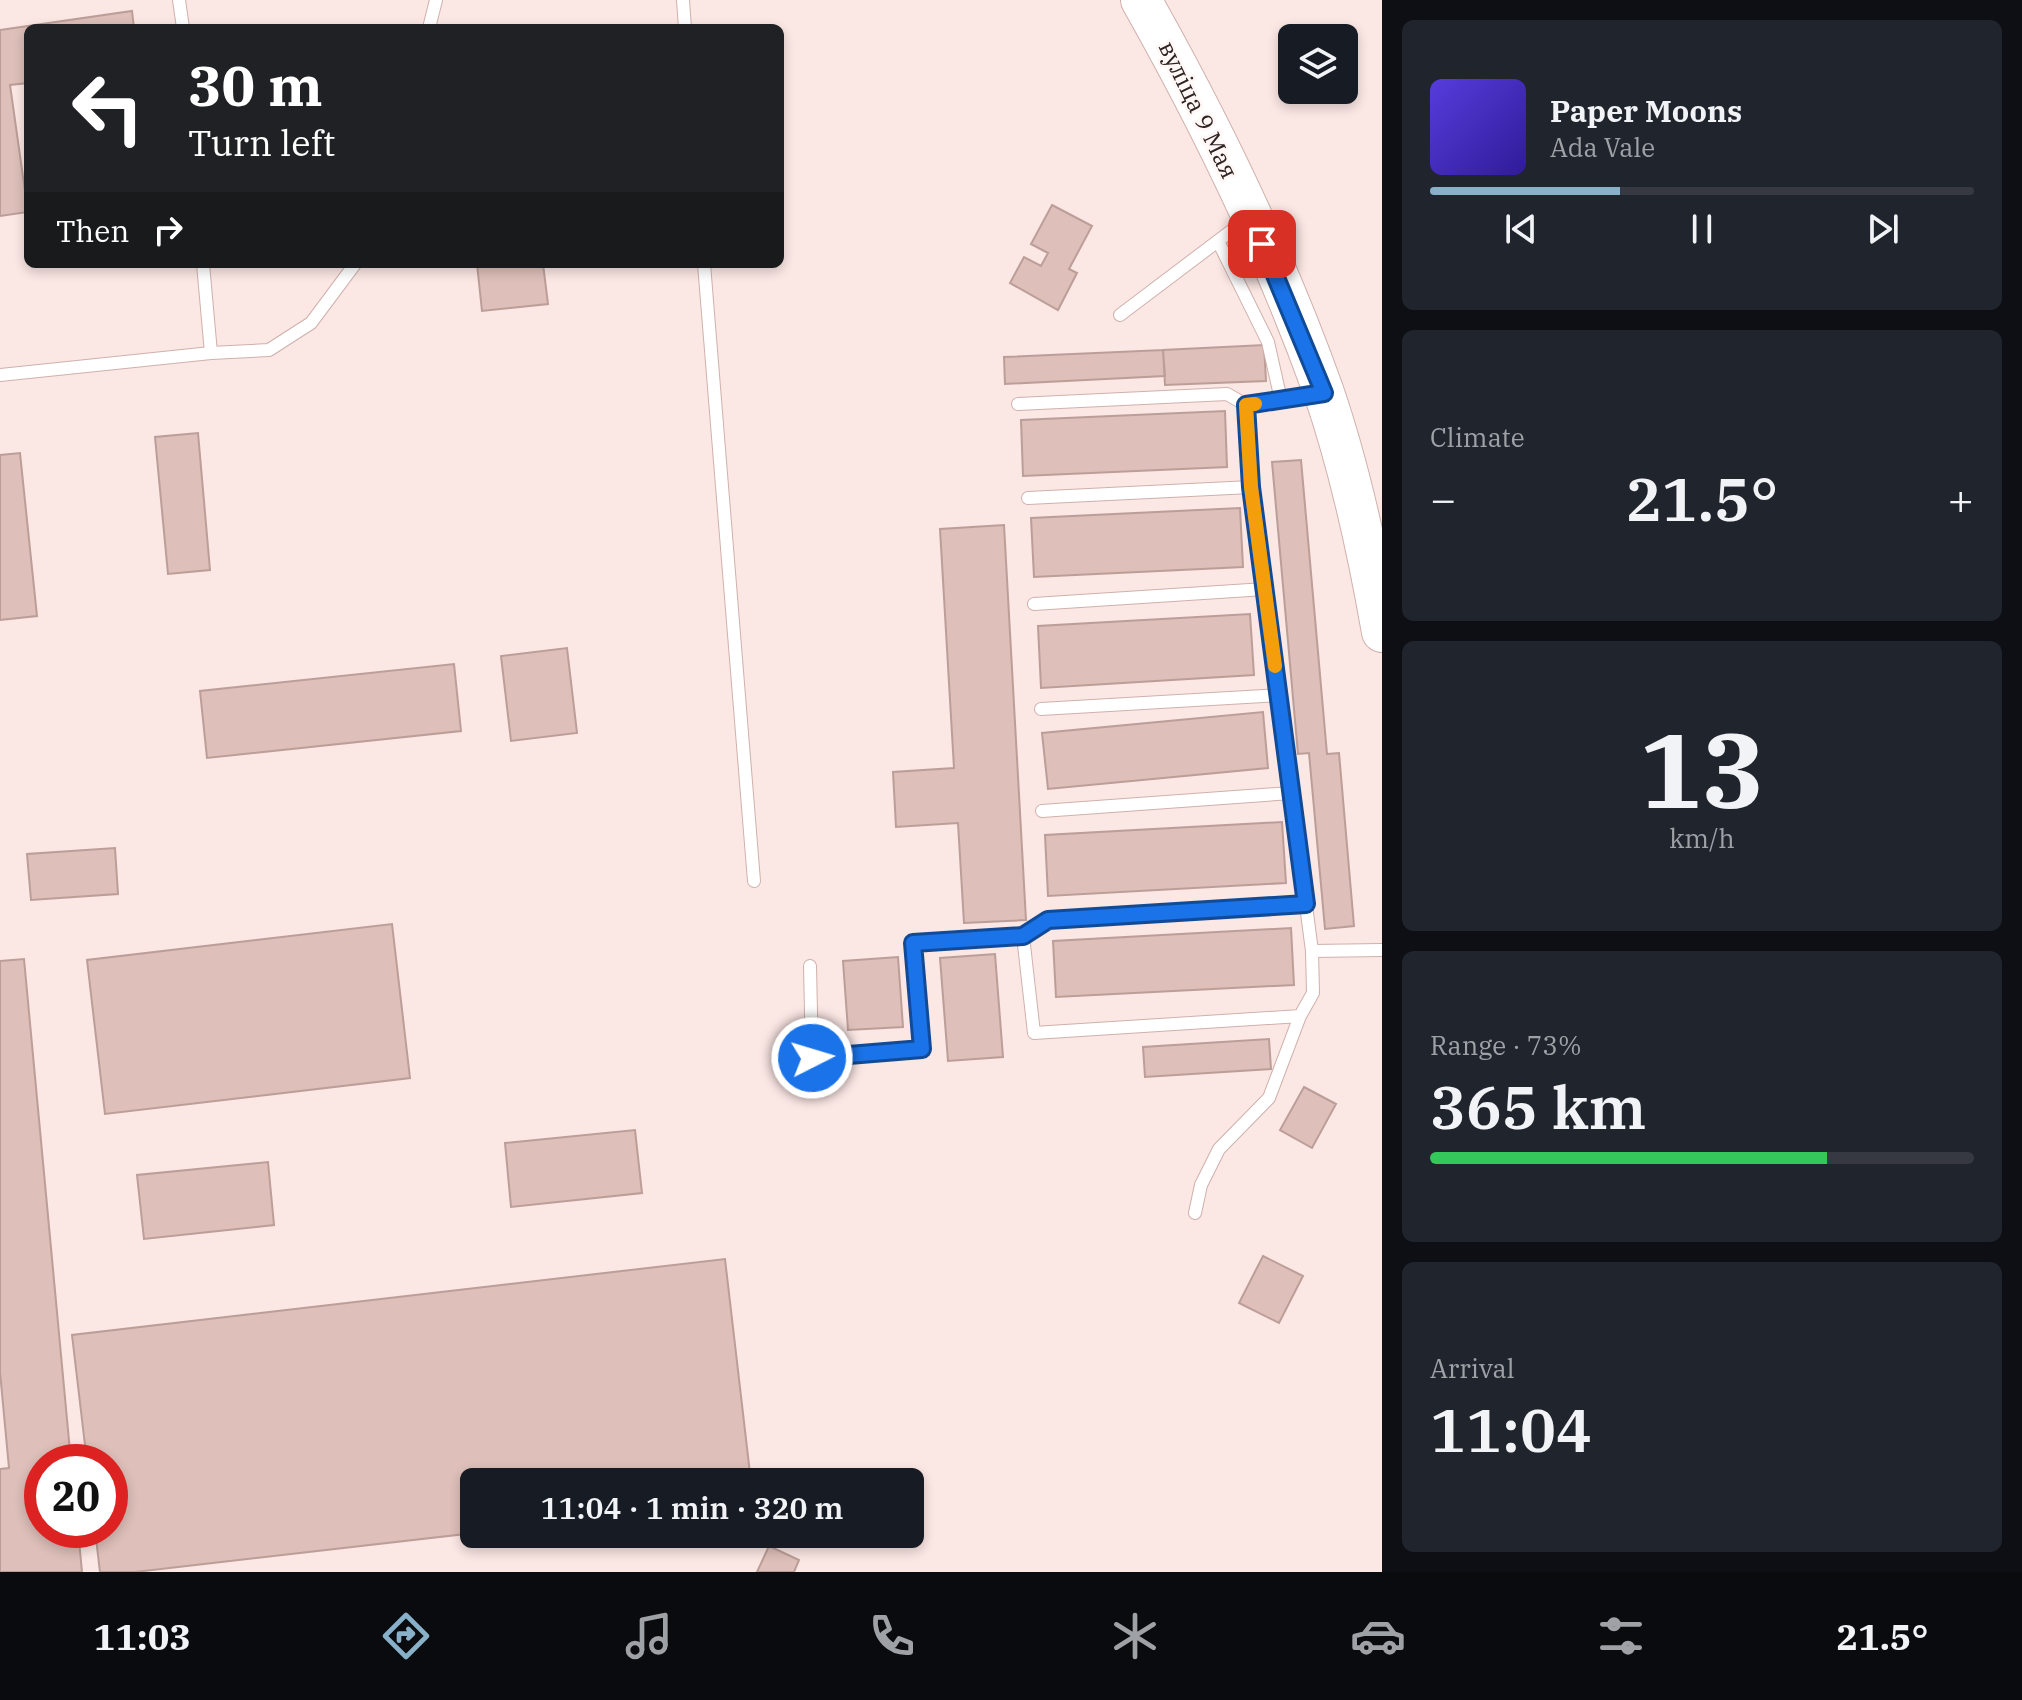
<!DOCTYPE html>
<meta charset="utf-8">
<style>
body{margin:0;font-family:"IBM Plex Serif",serif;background:#20242c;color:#f1f3f6;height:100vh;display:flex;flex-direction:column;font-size:30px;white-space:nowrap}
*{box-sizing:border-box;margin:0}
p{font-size:26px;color:#9ea1a6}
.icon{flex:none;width:44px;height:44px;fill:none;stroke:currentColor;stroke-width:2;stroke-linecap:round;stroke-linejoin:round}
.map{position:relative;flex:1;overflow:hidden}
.side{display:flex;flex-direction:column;gap:20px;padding:20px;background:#0d0f14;width:640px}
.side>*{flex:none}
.banner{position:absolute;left:24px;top:24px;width:760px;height:244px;border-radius:12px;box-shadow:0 4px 12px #0003;background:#202124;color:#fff;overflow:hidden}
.tools{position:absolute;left:1278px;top:24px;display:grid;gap:16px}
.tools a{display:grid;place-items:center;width:80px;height:80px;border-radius:12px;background:#171b24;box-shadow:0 4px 12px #0003;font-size:40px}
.speed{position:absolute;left:24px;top:1444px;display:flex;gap:16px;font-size:40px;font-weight:700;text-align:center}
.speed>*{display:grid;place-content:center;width:104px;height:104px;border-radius:50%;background:#171b24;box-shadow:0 4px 12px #0003;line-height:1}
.speed .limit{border:12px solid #d22;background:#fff;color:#111}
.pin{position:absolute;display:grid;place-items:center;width:68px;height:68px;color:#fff;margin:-34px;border-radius:16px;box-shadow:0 4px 12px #0006}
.me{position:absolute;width:88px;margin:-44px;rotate:85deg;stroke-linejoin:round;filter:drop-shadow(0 0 6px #0008)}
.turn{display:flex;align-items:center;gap:28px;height:168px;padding:0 32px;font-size:36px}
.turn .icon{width:104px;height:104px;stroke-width:2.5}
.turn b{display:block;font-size:56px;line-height:68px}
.then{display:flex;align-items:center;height:76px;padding:0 32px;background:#0003;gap:16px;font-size:30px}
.big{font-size:60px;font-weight:600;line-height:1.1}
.side .tile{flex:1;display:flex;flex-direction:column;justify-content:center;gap:12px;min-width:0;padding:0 28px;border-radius:12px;background:#20242c}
.side .dial{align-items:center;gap:0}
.dial b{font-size:104px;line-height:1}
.song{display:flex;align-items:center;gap:24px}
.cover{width:96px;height:96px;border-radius:12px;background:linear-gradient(135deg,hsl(250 70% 55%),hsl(250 70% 35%))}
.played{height:8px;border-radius:4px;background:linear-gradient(90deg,#88b1c9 35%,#363941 35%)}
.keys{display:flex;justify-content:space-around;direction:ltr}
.heat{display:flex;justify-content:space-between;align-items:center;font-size:44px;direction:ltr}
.charge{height:12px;border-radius:6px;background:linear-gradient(90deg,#34c759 73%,#363941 0)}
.trip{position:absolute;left:460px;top:1468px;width:464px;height:80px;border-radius:12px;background:#171b24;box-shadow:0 4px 12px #0003;font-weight:600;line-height:80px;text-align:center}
.tab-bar{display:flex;height:128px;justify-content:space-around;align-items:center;background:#090b0e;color:#9ea1a6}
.tab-bar .icon{width:56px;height:56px}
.tab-bar .active{color:#88b1c9}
.tab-bar b{font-size:36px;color:#f1f3f6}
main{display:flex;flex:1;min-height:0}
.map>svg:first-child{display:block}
</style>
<main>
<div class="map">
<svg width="1382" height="1572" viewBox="0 0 1382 1572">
<rect width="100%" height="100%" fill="#fbe7e4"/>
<path fill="#debfb9" stroke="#bc9e98" stroke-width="2" d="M132,11L134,28H28V83L10,85L28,212L0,216V30Z
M1052,205L1092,226L1069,269L1077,273L1058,310L1010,283L1024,257L1041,266L1048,253L1031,244Z
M477,264H543L548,304L482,311Z
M1264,345L1266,381L1165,385L1163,350Z
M1163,350L1165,376L1005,384L1004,357Z
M1225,411L1227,467L1023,476L1021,420Z
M198,433L210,570L168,574L155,437Z
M20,453L37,616L0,620V455Z
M1301,460L1327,754L1339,753L1354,926L1325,929L1309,753L1298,754L1272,462Z
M1240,508L1243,567L1034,577L1031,518Z
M1004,525L1026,920L964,923L958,823L896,827L893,772L954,768L940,529Z
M1250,614L1254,675L1041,688L1038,626Z
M567,648L577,733L511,741L501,656Z
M454,664L461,731L207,758L200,691Z
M1263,712L1268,768L1048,789L1042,733Z
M1282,822L1286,883L1048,896L1045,835Z
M115,848L118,894L31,900L27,854Z
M392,924L410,1078L105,1114L87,960Z
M1291,928L1294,985L1056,997L1053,941Z
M995,954L1003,1057L948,1061L940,958Z
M898,957L903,1027L848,1030L843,961Z
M24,959L71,1462H42V1530H78L82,1572H0V1469L9,1468L0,1372V961Z
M1269,1039L1271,1069L1145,1077L1143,1047Z
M1304,1087L1336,1104L1312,1148L1280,1130Z
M635,1130L642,1193L511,1207L505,1143Z
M268,1162L274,1225L144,1239L137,1175Z
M1263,1256L1303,1276L1279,1323L1239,1303Z
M725,1259L751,1482H474V1533L135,1572H100L95,1530H110V1462H87L72,1335Z
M769,1546L799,1560L794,1572H757Z"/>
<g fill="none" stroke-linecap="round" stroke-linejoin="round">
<defs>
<path id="service" d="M179,0L183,28
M683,0L685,28
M429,28L436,0
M1218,241L1268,342L1281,400L1318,393
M704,264L754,881
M1120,315L1247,219
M211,353L269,350L311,323L355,264
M0,375L211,353L203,264
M1281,400L1246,405L1251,487L1312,951L1382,950
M1018,404L1227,394L1246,405
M1028,498L1251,487
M1034,604L1265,589
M1041,709L1279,695
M1042,811L1291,793
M1023,936L1048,920L1306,904
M810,966L812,1058L922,1049L913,943L1023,936L1034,1033L1300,1016L1313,993L1312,951
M1195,1213L1201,1185L1219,1149L1269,1098L1300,1016"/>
<path id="primary" d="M1141,0C1211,124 1275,256 1323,390C1350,468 1368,552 1382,632"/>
</defs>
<use href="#service" stroke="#cfb1ab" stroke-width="14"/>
<use href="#primary" stroke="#cfb1ab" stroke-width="42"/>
<use href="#service" stroke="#fff" stroke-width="12"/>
<use href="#primary" stroke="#fff" stroke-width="40"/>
</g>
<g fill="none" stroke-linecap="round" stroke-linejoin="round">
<defs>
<path id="route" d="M812,1058L922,1049L913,943L1023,936L1048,920L1306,904L1251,487L1246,405L1324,393L1262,244"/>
</defs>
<use href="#route" stroke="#114b97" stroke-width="20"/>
<use href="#route" stroke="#1a73e8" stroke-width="14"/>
<path stroke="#f59e0b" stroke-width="14" d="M1255,404L1246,405L1251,487L1275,666"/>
</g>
<g text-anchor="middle" stroke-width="6" stroke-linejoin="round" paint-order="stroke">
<g font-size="24" fill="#2f2321" stroke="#fff8f7">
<text transform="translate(1198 110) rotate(64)" y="8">вуліца 9 Мая</text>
</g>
</g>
</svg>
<div class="tools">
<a><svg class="icon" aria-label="layers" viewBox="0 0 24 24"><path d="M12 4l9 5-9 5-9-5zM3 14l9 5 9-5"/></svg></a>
</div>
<div class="speed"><div class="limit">20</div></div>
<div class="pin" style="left:1262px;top:244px;background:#d93025"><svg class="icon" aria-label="arrive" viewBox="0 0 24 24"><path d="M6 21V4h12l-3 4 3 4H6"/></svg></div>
<svg class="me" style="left:812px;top:1058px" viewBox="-20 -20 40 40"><circle r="17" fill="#1a73e8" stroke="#fff" stroke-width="3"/><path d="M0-11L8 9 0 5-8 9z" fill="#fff"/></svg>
<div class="trip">11:04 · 1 min · 320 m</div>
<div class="banner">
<div class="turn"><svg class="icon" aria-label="left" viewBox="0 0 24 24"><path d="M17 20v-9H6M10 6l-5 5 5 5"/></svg><div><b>30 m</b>Turn left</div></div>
<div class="then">Then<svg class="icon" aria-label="right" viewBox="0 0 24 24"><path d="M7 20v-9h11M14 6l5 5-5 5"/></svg></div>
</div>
</div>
<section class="side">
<div class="tile">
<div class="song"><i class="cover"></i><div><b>Paper Moons</b><p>Ada Vale</p></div></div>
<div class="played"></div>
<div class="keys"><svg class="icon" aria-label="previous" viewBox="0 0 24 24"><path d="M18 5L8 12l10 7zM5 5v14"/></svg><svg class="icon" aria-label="pause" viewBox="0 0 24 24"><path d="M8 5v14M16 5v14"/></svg><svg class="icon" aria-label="next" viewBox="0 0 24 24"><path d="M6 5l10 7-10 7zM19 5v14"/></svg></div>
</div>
<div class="tile"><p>Climate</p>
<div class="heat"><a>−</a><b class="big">21.5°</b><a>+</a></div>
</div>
<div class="tile dial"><b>13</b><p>km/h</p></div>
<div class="tile"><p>Range · 73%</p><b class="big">365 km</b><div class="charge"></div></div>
<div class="tile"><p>Arrival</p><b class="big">11:04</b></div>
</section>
</main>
<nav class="tab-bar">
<b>11:03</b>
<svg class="icon active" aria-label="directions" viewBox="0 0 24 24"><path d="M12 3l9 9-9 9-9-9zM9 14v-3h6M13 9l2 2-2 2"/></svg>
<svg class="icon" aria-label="music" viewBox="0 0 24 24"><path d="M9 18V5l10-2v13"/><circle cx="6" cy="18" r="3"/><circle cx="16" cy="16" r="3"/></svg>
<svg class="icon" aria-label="phone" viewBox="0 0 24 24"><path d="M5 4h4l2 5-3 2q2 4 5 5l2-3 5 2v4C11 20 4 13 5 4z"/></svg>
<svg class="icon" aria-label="climate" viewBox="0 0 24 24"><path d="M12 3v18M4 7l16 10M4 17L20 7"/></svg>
<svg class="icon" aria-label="car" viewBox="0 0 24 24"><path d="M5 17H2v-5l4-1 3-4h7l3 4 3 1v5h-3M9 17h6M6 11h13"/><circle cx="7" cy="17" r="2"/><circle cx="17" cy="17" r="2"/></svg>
<svg class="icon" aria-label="filters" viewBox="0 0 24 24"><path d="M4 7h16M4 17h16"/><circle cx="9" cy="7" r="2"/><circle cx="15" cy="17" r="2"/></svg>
<b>21.5°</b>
</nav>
